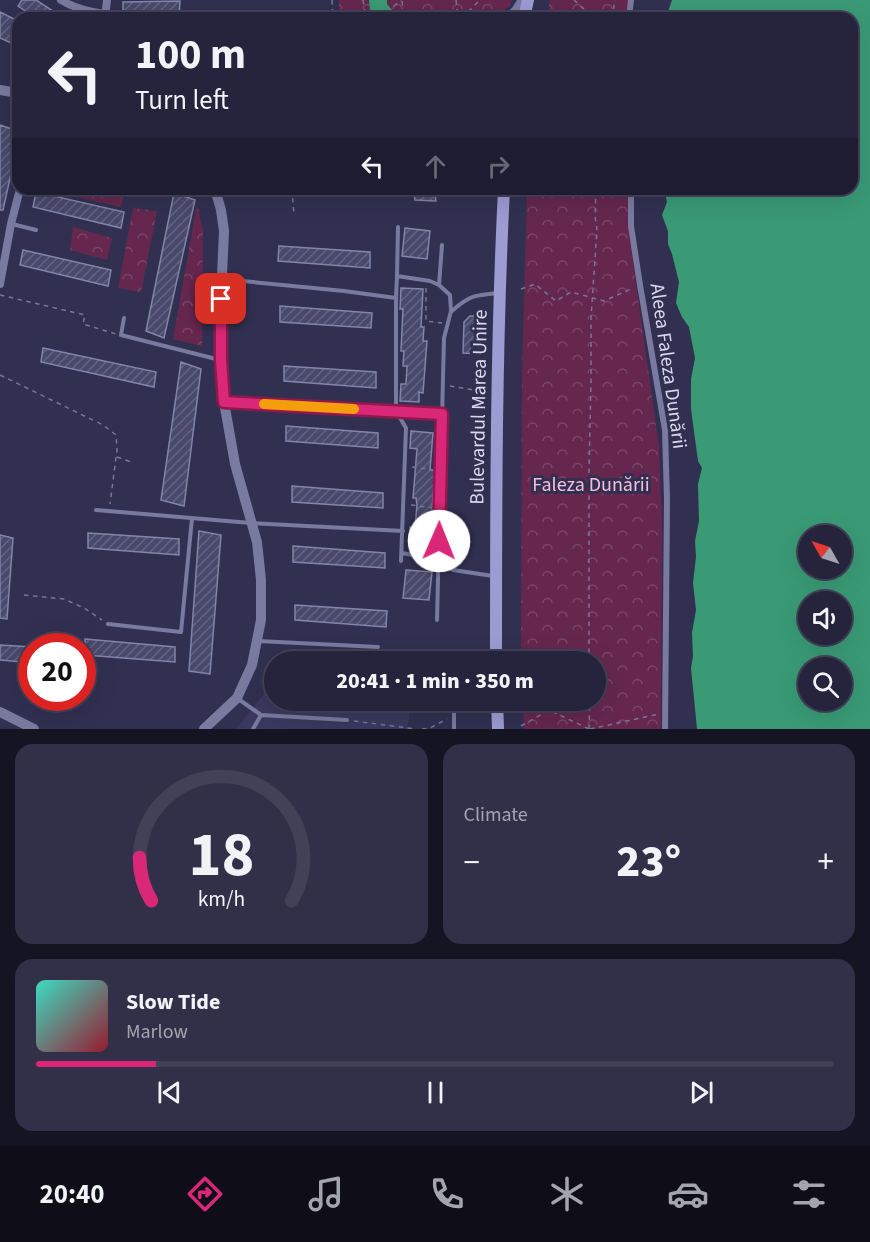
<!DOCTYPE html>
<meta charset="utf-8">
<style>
body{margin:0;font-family:"Source Sans 3",sans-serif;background:#323048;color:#f1f3f6;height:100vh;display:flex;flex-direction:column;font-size:22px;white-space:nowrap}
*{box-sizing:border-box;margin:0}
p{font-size:20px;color:#a4a4b0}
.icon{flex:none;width:33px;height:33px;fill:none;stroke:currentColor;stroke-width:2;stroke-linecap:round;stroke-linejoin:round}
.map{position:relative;height:729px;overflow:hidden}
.drawer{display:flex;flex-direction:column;gap:15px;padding:15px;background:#151422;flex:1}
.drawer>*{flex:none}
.guide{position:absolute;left:12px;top:12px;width:846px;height:183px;border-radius:18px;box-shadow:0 6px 24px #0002,0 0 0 2px #424157;background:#26243d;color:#f1f3f6;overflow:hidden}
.needle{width:39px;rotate:309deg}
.fabs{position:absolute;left:798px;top:525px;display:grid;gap:12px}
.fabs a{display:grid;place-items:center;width:54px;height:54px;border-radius:50%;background:#26243d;box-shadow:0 6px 24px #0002,0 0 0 2px #424157;font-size:30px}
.speed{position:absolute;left:18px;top:633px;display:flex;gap:12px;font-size:30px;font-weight:700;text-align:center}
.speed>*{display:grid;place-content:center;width:78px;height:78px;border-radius:50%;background:#26243d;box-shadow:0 6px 24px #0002,0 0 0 2px #424157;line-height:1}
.speed .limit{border:9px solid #d22;background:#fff;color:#111}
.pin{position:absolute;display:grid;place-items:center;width:51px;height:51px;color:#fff;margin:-26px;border-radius:12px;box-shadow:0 3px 9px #0006}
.me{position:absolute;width:66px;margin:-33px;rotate:1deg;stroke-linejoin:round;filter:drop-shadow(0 0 4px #0008)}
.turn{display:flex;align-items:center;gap:21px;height:126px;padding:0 24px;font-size:27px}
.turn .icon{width:78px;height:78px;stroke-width:2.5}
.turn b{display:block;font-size:42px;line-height:51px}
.lanes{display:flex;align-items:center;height:57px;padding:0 24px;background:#0003;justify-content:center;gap:30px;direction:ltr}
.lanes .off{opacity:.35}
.big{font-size:45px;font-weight:800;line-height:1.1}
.drawer .card{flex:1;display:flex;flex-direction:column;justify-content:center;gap:9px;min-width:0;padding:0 21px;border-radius:18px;background:#323048}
.drawer .dial{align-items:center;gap:0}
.dial svg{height:156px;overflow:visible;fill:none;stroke:#424157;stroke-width:7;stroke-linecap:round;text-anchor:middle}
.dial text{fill:#f1f3f6;stroke:none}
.song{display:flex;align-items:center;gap:18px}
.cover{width:72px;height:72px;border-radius:9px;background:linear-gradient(135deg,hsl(170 70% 55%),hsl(350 70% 35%))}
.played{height:6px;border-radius:3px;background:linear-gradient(90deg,#db2777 15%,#424157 15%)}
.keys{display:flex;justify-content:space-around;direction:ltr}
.heat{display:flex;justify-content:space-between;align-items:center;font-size:33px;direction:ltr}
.drawer .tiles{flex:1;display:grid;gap:15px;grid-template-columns:1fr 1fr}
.card:last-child{grid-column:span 2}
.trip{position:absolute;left:264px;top:651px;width:342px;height:60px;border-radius:30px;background:#26243d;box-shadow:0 6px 24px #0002,0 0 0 2px #424157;font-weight:800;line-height:60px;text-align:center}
.dock{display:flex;height:96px;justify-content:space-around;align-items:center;background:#0f0e18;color:#a4a4b0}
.dock .icon{width:42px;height:42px}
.dock .current{color:#db2777}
.dock b{font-size:27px;color:#f1f3f6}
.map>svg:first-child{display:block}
</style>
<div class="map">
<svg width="870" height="729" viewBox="0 0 870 729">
<defs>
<pattern id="park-crowns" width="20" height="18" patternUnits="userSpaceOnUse" patternTransform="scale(1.5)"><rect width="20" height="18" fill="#65274e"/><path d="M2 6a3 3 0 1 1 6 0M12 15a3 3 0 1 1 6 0" fill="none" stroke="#7a4668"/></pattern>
<pattern id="building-hatch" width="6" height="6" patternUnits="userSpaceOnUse" patternTransform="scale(1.5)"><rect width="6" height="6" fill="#4a496c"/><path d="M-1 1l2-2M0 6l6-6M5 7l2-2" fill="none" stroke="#636381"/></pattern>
</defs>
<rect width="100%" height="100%" fill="#323051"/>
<path fill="#3a385f" d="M268,689H274V700L410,701L408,729H236Z"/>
<path fill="url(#park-crowns)" d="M339,0H512L510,6L494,18H338Z
M550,0H630L629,18H547Z
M41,189H125L121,207Z
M527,189H629L633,263L659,447L662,521L661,729H524L523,701L596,700V662H521L522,374Z
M197,204L203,231L202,346L173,339Z
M133,208L157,211L141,292L118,288Z
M73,227L112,238L107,260L70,250Z"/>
<path fill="#3a9a76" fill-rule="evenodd" d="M369,0H387V4L397,16L398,18H375L370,11Z
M672,0H870V729H697L691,668L693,656L692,633L696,610L693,583L696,557L695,541L699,521L698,484L702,468L698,461L691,409V379L695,358L689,327L682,317L676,303L679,282L672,254L668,244V231L662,215L667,202L664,189H852V18H666ZM808,536H842V568H808ZM808,602H842V634H808ZM808,668H842V700H808Z"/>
<path fill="url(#building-hatch)" stroke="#8484ab" stroke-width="1.5" d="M22,0H36L53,11L48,18H36L18,6Z
M180,1L179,18H123V2Z
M0,12L18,21V46L0,38Z
M0,125L18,131V142L3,210H0Z
M413,189H434L436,201L415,200Z
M36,192L124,212L121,228L33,207Z
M174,193L195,200L164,338L146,331Z
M405,228L430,231L427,259L402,256Z
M279,246L370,252V268L278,261Z
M23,250L111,270L108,286L20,265Z
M401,288L423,289L421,327H424L423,341H427L423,393L419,392V402L400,401L401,384H406L407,366H403L404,351H401L403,309H400Z
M280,306L372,313L371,328L280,322Z
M470,316H477L481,322L480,354L463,353L464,322Z
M43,348L156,372L154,387L41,362Z
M181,362L201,369L184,506L161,500Z
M284,366L376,372V388L284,381Z
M286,426L378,433V448L286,441Z
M411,431L433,433L430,470L435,471L432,509H434L432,536H429L428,544L409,542L410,527H415L417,505L416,498H413L417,449L410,448Z
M292,486L383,493V508L292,502Z
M199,531L221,535L210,674L189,671Z
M88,533L179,539V555L88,548Z
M0,535L13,538L7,619L0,618Z
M293,546L385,553V568L293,562Z
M406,570L432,572L429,600L403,598Z
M295,605L387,611L386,627L295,620Z
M85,639L175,647V662L85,655Z
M0,645L32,647V663L0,660Z"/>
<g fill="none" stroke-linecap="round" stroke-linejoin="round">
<path stroke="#787793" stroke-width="1.5" stroke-dasharray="4.5 4.5" stroke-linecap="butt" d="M332,0L333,18
M363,0L366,18
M456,0L458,18
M574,0L594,18
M402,1L404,18
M322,14H332
M380,18L401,0
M462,18L480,0
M612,18L615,0
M292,189L294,215
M426,288V321L442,323
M521,289L535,284L556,301L571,292L604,301L633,288
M0,295L85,315L83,324L116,334
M0,375L103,425L116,435L117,450L110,504
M450,386L486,392
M117,457L131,462
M412,467L434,470
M411,505L433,508
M24,595L64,599L84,608L102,620
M589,662V471L591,382V318L597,229L595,216L596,189
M354,721L416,729
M521,726L549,710L589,729
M422,729L430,728L447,719
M589,729L590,700
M590,729L659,714"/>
<path stroke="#7a79a0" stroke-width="4" d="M216,191L261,193L285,189
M12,224L36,230
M397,276L398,227
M222,279L344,291L396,298L397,276L430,281L439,285L450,295L451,311L444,338L437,620
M439,285L442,245
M396,298V411L406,428L401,561
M452,311C470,295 476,295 499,293
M124,318L121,335L220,360
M225,402L442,413
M96,510L251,523L403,531
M402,553L434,559L453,570L493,576
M108,624L181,632L192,518
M258,641L378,647
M237,698L261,715L347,720
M253,729L261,715
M454,729V708H495"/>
<path stroke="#7a79a0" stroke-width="6" d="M629,18L631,0
M631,189V226L640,285L665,430L667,500L665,729"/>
<path stroke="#7a79a0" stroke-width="8" d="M61,0C75,9 89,12 105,14
M105,18L107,0
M0,284L11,224L20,189"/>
<path stroke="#7a79a0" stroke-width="10" d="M0,712L34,729
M204,729L237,698L252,665L261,620V580L257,542L235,464L224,402L221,360L220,319L224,231L221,210L215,189"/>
<path stroke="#7a79a0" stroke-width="10" d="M508,18L516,11L523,0
M0,90L18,93"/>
<path stroke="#9c9bd2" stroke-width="12" d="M524,18L528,0
M496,662C496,504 496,346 504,189
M497,700L498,729"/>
</g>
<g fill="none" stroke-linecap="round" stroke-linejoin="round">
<defs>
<path id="route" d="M221,299V360L224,402L442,414L439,541"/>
</defs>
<use href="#route" stroke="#8e194d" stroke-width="15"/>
<use href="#route" stroke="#db2777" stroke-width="10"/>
<path stroke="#f59e0b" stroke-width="10" d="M264,404L354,409"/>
</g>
<g text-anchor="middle" stroke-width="6" stroke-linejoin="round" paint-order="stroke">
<g font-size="20" fill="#d8d9ee" stroke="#323051">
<text transform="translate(669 366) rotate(82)" y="7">Aleea Faleza Dunării</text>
<text transform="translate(478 407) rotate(-89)" y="7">Bulevardul Marea Unire</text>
</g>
<g font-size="20" fill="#f9bcde" stroke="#323051">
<text x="591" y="491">Faleza Dunării</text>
</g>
</g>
</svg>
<div class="fabs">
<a><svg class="needle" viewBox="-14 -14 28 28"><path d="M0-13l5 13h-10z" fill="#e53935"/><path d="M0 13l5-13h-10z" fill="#a4a4b0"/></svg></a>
<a><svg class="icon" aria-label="sound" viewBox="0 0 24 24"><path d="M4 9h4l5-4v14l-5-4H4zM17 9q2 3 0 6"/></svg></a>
<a><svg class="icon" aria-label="search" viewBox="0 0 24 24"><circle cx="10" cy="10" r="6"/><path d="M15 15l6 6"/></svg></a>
</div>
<div class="speed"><div class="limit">20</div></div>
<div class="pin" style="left:221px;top:299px;background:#d93025"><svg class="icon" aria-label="arrive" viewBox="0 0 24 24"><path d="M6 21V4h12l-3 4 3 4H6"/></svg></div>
<svg class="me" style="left:439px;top:541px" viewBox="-20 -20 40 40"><circle r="19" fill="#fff"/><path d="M0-13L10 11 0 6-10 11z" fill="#db2777"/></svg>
<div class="trip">20:41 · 1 min · 350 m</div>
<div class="guide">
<div class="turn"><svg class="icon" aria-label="left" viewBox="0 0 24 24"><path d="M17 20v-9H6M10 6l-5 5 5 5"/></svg><div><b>100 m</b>Turn left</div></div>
<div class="lanes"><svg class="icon" aria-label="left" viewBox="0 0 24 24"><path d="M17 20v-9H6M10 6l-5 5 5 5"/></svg><svg class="icon off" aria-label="ahead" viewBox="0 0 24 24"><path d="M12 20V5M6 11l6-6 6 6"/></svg><svg class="icon off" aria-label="right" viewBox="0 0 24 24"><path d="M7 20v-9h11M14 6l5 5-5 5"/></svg></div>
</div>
</div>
<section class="drawer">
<div class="tiles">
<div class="card dial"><svg viewBox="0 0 100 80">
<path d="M14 69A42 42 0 1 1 86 69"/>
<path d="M14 69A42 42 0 0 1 8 47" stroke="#db2777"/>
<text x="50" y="56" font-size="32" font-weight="700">18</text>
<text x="50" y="72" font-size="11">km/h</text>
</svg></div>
<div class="card"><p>Climate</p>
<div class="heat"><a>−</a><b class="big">23°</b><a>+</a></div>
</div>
<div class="card">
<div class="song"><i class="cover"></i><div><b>Slow Tide</b><p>Marlow</p></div></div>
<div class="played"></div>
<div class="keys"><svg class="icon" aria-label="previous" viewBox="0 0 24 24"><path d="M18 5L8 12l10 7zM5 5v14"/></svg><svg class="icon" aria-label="pause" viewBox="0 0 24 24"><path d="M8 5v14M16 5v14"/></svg><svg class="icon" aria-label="next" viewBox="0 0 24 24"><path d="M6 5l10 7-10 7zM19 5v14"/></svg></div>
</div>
</div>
</section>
<nav class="dock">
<b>20:40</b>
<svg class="icon current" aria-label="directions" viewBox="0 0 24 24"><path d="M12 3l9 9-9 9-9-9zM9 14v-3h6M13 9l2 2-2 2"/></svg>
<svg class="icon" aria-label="music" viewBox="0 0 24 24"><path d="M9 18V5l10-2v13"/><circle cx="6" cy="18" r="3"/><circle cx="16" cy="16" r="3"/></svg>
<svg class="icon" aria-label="phone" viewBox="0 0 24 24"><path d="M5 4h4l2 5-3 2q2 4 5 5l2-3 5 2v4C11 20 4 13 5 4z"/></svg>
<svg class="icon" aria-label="climate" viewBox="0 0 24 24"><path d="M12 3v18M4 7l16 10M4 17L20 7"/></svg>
<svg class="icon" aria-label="car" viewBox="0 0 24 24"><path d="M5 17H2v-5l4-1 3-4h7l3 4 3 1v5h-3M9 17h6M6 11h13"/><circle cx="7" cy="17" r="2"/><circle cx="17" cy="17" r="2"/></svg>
<svg class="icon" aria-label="filters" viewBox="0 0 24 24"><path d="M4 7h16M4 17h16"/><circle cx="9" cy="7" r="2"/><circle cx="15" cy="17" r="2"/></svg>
</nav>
